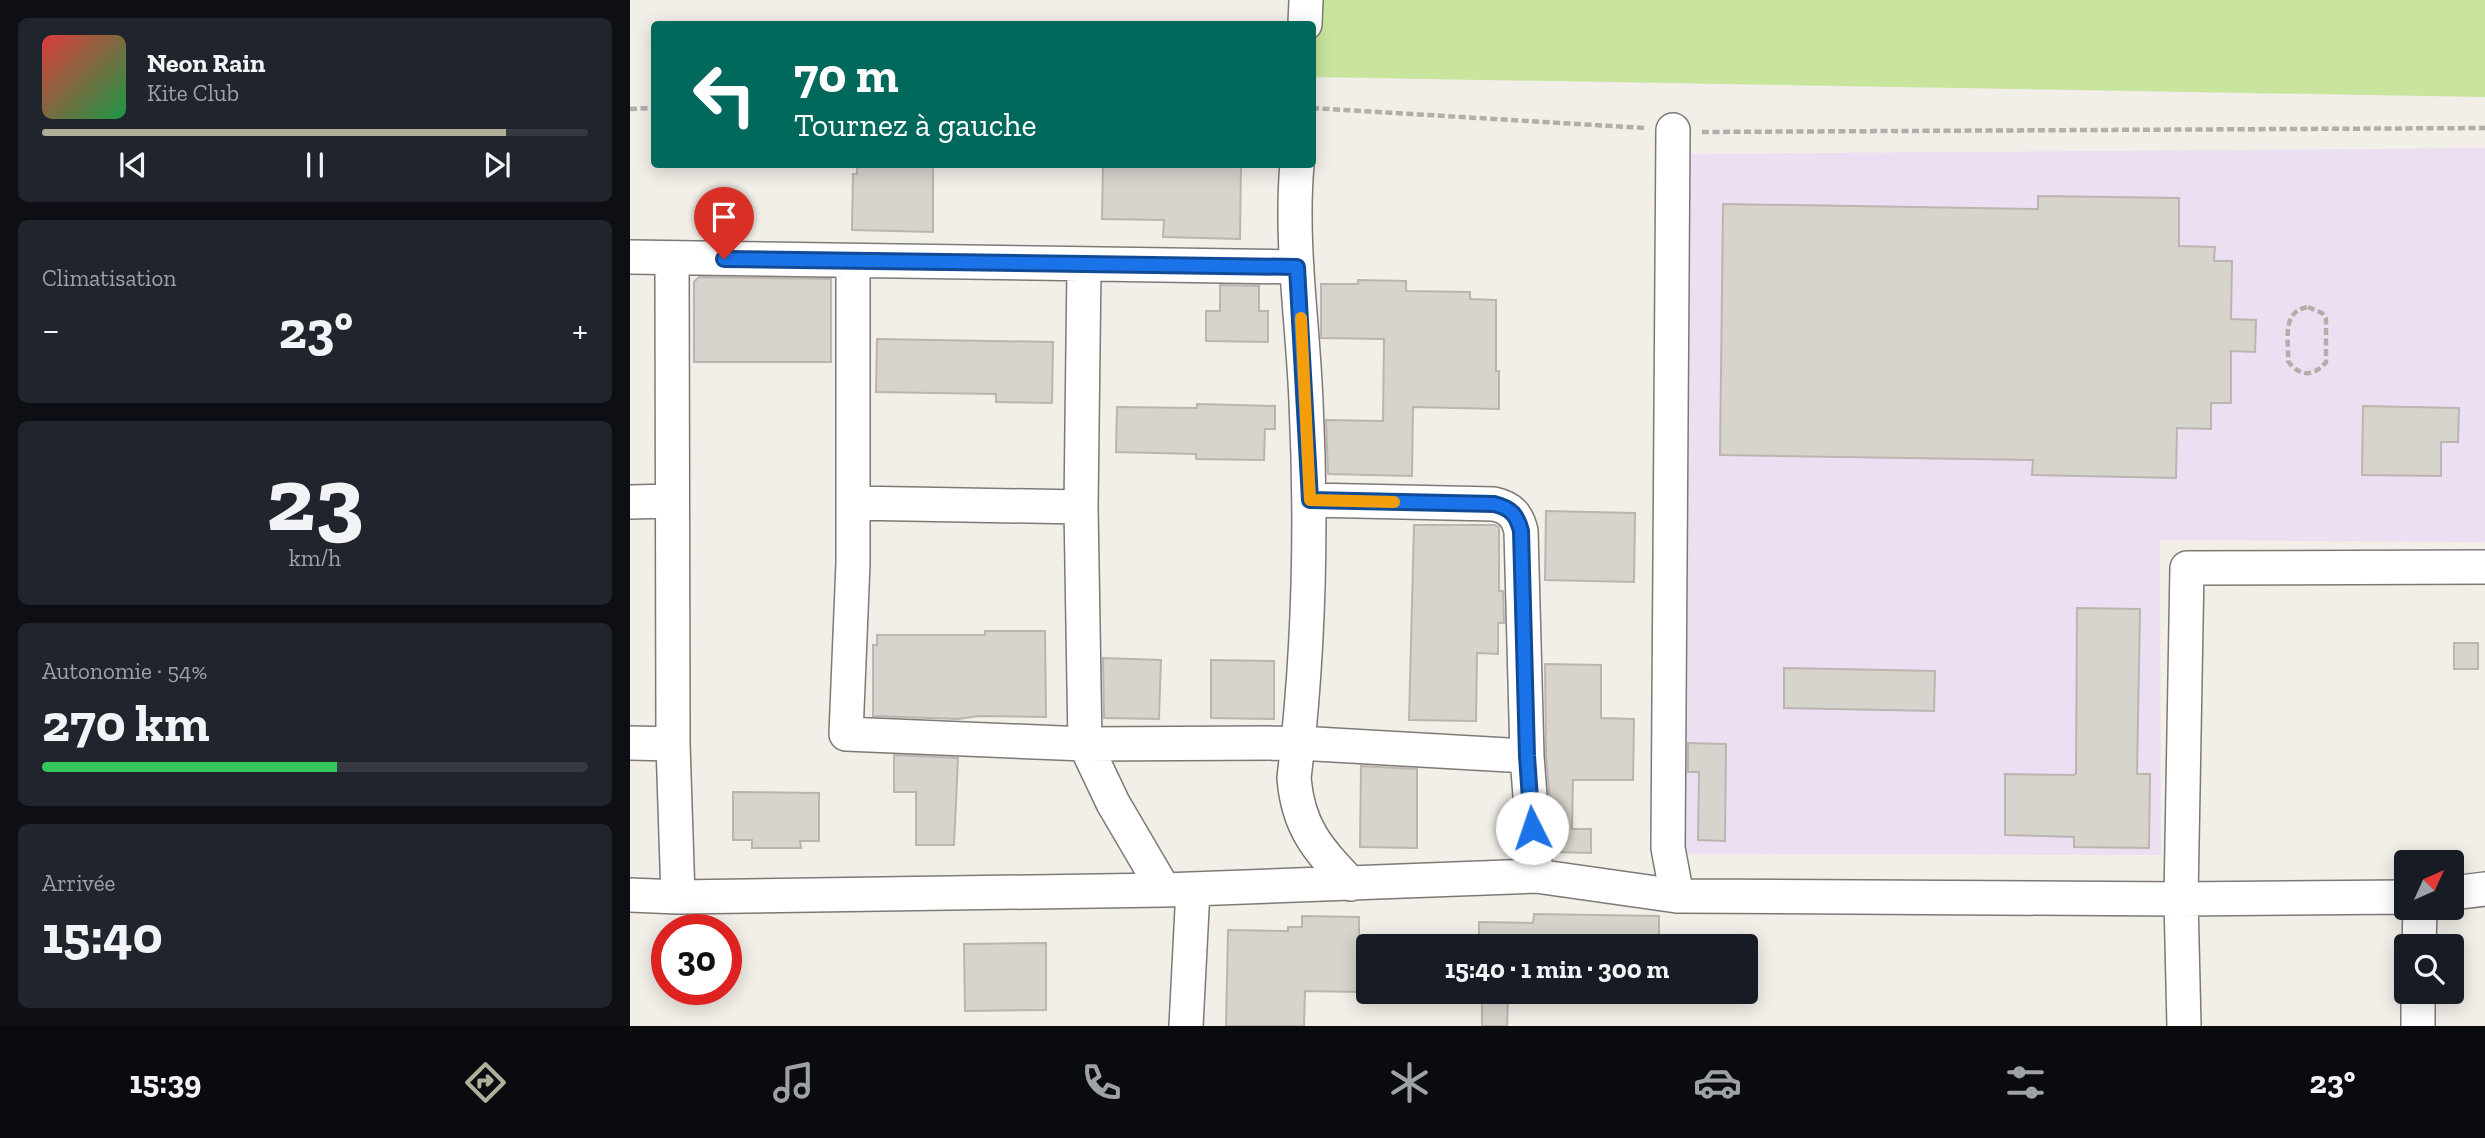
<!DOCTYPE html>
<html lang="fr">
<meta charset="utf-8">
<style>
body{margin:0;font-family:"Zilla Slab",serif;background:#20242c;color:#f1f3f6;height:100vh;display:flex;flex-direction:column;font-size:26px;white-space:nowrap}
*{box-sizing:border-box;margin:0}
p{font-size:23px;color:#9ea1a6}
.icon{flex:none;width:38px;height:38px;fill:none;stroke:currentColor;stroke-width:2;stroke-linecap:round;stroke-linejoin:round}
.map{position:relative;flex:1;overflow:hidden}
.panel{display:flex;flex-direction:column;gap:18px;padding:18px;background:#0d0f14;width:630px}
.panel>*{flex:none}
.guide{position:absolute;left:21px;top:21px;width:665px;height:147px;border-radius:7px;box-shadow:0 4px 18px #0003;background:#00695c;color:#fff;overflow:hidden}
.needle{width:46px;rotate:45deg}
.fabs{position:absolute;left:1764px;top:850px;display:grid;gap:14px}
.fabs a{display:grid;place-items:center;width:70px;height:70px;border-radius:7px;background:#171b24;box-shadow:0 4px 18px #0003;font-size:35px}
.speed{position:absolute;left:21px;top:914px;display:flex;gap:14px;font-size:35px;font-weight:700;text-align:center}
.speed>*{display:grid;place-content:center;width:91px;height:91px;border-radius:50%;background:#171b24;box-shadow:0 4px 18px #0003;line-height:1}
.speed .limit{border:10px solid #d22;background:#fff;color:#111}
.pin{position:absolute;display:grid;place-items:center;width:60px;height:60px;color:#fff;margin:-72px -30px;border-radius:50% 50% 50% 0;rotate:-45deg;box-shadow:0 0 7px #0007}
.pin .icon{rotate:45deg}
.me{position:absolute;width:77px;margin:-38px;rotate:356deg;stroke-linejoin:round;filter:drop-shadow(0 0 5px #0008)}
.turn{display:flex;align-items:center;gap:24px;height:147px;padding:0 28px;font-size:32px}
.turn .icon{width:91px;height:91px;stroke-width:2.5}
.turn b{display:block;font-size:49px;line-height:60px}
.big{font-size:52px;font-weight:800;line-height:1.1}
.panel .widget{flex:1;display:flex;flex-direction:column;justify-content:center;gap:10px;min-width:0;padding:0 24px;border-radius:10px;background:#20242c}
.panel .dial{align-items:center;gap:0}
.dial b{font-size:91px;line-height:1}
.song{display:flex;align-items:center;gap:21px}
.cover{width:84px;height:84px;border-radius:10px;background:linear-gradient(135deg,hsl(0 70% 55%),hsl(140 70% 35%))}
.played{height:7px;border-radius:4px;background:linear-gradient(90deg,#b0b09a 85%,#363941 85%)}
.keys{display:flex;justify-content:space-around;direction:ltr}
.heat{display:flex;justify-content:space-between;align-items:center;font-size:38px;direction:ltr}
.charge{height:10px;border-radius:5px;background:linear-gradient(90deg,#34c759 54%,#363941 0)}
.trip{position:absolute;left:726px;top:934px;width:402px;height:70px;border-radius:7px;background:#171b24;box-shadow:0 4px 18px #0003;font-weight:800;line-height:70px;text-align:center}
.menu{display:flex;height:112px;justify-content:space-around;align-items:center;background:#090b0e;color:#9ea1a6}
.menu .icon{width:49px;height:49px}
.menu .on{color:#b0b09a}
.menu b{font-size:32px;color:#f1f3f6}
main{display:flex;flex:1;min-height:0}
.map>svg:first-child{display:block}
</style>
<main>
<section class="panel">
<div class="widget">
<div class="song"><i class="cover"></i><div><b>Neon Rain</b><p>Kite Club</p></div></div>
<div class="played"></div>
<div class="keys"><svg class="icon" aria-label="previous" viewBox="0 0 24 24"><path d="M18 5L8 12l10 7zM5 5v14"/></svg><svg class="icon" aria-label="pause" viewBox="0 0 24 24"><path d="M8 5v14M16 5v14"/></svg><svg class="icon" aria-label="next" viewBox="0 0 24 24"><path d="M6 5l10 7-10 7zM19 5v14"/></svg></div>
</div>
<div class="widget"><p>Climatisation</p>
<div class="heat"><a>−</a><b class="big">23°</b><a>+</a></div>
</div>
<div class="widget dial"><b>23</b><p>km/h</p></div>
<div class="widget"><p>Autonomie · 54%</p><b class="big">270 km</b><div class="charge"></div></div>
<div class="widget"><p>Arrivée</p><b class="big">15:40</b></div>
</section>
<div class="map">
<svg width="1855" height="1026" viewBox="0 0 1855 1026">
<rect width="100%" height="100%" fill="#f2eee8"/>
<path fill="#eddff2" d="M1855,148V542L1530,540L1531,855L1051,854L1055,154Z"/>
<path fill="#c8e49d" d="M677,0H1855V97L683,77L682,24Z"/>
<path fill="#d7d3cd" stroke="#bab5b0" stroke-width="2" d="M227,164H303V232L222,230L223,174H227Z
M473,164H611L610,239L533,237L534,220L472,219Z
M1408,196L1549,198V246L1585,247L1584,261H1602L1601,319L1626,320L1625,352L1601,351V403H1581V429L1547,428L1546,478L1402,475L1403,460L1090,455L1093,204L1408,209Z
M69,277L201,279V362H64V282Z
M728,280L776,281V291L840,292V299L866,300V371H869V409L783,407L782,476L698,474L696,420L753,421L754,339L691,338V284H728Z
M590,285L629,286V311H638V342L576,341V311H590Z
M247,339L423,342L422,403L366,402V394L246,392Z
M567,404L645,406V429H635L634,460L566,459V454L486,452L487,407L567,408Z
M1733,406L1829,408L1828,442H1811V476L1732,475Z
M916,511L1005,513L1004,582L915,580Z
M784,525H865L869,527V591H873L874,623H868V654L847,653L846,721L779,720Z
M1447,608L1510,609L1507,774H1520L1519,848L1444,847V837L1375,835V774L1444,775L1446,773Z
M355,631H415L416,717L349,716L328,719L243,716V645H247V635H355Z
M1824,643H1848V669H1824Z
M473,658L531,660L529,719L474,718Z
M581,660L644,661V719L581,718Z
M915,664L971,665V718L1004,719L1003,780H943L942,829H961V853L924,852L916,755Z
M1154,668L1305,671L1304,711L1154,708Z
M1058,743L1096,744L1095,841L1068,840L1069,772H1058Z
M264,755L328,758L324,845H286V792H264Z
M731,766L787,769V848L730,847Z
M103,792L189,793V841H170L171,848H122V840H103Z
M904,914L1029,916V947H849V922L903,923Z
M672,916L729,917V992L675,991L674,1026H596L598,930L658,931V927H672Z
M416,943V1010L335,1011L334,944Z
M852,998L878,999L877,1026H852Z"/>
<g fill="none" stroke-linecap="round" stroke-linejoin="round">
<defs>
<path id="street" d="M675,24L676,0
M1043,130L1038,848L1047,896
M667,164C660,244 673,323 676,402C682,527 679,654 664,778C668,828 688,849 721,884
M0,257L667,267
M42,258L43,744L48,897
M223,261V563L216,734L455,744L668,743L897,756
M454,266L451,507L455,744L483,803L534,890
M680,500L864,504C881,508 887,515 891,531L897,756L906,876
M0,502L42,501
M223,503L451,507
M0,743L43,744
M1822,893L1855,889
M0,895L48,897L534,890L906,876L1047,896L1551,899L1776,897
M1789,947L1790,908
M556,1026L563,889
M1554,1026L1551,899L1557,568L1855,567
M1788,1026V992"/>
</defs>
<use href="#street" stroke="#7e7974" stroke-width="36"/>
<path stroke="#b2afaa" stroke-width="4.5" stroke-dasharray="7 3.5" stroke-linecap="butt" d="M682,108L1014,128
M0,109L24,108
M1072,132L1855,128
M1678,307L1692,313L1696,319V362C1684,377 1669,377 1658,361C1659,340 1651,311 1678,307Z"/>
<use href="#street" stroke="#fff" stroke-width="33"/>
</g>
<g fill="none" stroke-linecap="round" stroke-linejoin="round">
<defs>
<path id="route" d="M94,259L667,267L680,500L864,504C881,508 887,515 891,531L897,756L902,828"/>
</defs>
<use href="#route" stroke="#114b97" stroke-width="18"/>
<use href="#route" stroke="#1a73e8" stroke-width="12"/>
<path stroke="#f59e0b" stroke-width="12" d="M671,318L680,500L764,502"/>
</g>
</svg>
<div class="fabs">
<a><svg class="needle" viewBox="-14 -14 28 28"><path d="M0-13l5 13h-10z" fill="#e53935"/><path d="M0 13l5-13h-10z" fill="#9ea1a6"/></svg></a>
<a><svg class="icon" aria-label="search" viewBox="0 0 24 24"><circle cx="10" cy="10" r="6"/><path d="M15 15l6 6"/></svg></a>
</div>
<div class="speed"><div class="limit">30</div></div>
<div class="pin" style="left:94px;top:259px;background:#d93025"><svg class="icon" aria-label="arrive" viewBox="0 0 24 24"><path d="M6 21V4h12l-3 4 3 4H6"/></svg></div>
<svg class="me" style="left:902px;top:828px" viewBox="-20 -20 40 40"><circle r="19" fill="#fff"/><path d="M0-13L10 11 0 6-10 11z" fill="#1a73e8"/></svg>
<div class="trip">15:40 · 1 min · 300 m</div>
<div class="guide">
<div class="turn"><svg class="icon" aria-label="left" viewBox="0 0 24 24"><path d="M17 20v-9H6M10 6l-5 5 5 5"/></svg><div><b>70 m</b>Tournez à gauche</div></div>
</div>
</div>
</main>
<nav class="menu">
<b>15:39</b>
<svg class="icon on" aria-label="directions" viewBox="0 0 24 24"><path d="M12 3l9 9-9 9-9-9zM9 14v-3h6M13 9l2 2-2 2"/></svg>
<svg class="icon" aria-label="music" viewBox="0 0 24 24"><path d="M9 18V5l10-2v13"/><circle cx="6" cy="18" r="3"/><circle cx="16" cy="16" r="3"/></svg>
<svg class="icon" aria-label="phone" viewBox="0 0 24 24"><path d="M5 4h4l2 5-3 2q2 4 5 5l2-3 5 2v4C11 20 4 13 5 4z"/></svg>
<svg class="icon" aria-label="climate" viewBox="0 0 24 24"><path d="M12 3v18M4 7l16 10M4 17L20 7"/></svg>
<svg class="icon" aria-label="car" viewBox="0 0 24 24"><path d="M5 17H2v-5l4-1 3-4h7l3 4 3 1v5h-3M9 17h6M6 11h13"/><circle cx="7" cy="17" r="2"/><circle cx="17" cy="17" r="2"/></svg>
<svg class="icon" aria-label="filters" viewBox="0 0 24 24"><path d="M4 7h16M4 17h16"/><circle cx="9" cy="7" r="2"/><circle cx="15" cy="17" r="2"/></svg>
<b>23°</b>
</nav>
